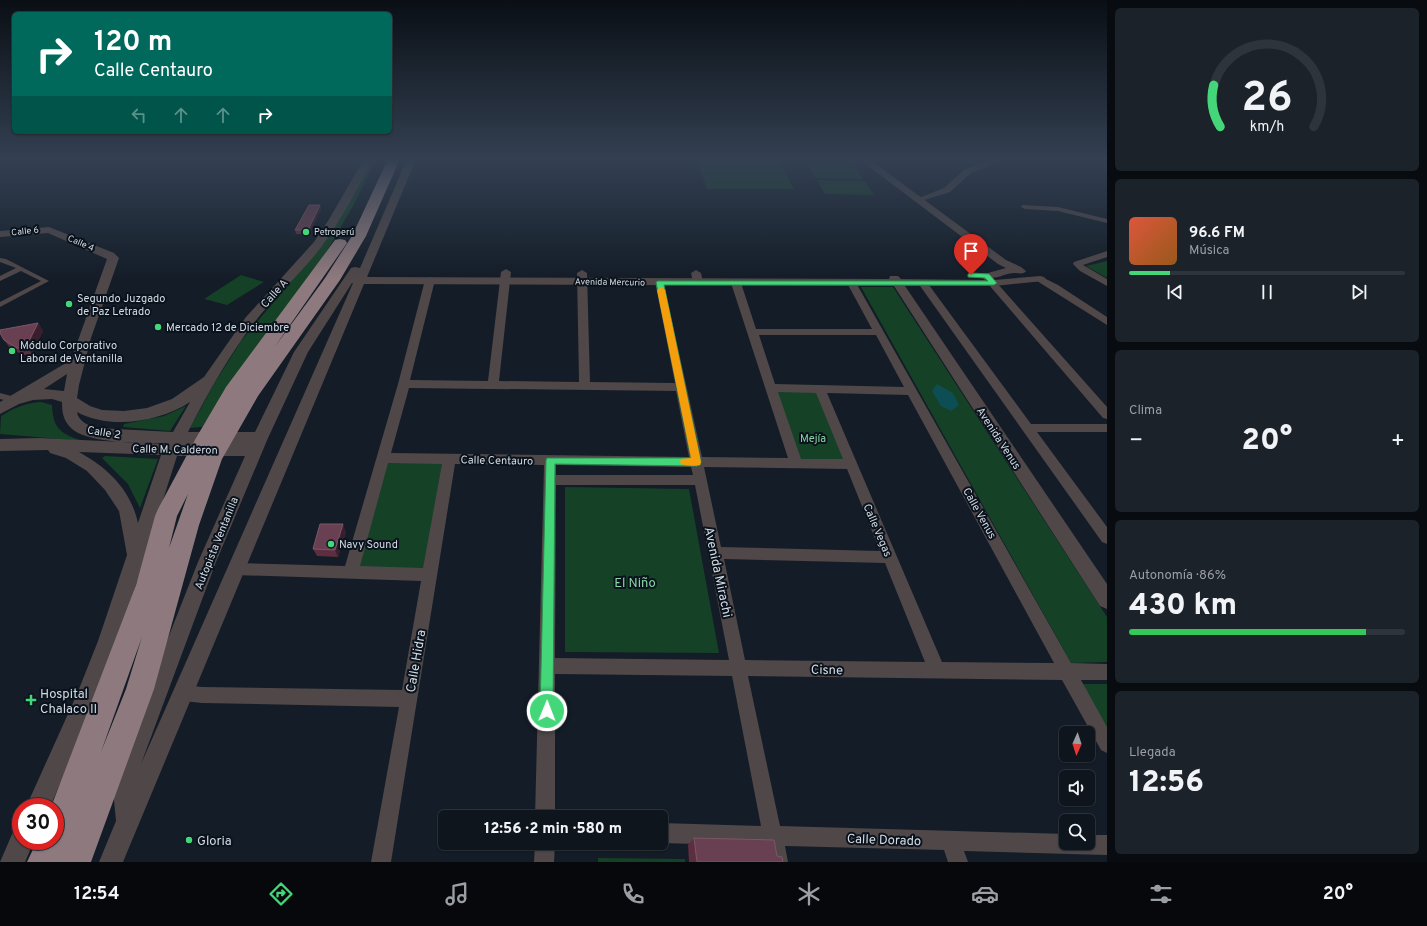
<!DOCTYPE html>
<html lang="es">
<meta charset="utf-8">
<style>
body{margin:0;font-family:Overpass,sans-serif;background:#1c222a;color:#f1f3f6;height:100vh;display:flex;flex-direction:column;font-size:15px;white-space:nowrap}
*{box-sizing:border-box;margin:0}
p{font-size:13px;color:#9b9fa4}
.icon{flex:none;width:22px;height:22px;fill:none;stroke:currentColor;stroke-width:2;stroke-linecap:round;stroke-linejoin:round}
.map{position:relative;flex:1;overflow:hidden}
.panel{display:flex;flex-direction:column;gap:8px;padding:8px;background:#080c10;width:320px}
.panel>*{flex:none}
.top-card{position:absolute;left:12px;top:12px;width:380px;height:122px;border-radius:6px;box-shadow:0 1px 3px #0004,0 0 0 1px #2e343b;background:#00695c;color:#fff;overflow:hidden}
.needle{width:26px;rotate:183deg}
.buttons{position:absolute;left:1059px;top:726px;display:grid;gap:8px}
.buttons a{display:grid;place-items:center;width:36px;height:36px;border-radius:6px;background:#0e151d;box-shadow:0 1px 3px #0004,0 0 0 1px #2e343b;font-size:20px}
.speed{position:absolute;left:12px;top:798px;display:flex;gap:8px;font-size:20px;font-weight:700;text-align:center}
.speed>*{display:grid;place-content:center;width:52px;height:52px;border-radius:50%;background:#0e151d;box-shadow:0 1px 3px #0004,0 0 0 1px #2e343b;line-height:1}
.speed .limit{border:6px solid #d22;background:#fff;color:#111}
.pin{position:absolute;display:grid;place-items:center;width:34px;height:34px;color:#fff;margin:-41px -17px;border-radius:50% 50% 50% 0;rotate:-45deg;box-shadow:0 0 4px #0007}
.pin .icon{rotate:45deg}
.me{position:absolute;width:44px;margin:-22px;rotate:1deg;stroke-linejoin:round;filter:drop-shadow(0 0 3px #0008)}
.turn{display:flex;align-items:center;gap:14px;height:84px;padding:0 16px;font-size:18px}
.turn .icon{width:52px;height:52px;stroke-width:2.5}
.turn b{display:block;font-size:28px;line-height:34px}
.lanes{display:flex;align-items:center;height:38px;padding:0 16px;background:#0003;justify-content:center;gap:20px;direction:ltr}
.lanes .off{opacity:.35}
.big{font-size:30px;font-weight:800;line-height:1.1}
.panel .card{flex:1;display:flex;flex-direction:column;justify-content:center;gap:6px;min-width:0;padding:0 14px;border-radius:6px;background:#1c222a}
.panel .dial{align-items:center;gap:0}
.dial svg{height:104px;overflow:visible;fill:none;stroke:#2e343b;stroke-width:7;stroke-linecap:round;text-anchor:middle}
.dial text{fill:#f1f3f6;stroke:none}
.song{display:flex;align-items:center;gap:12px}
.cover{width:48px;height:48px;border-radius:6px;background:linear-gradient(135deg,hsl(10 70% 55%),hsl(30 70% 35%))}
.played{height:4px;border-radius:2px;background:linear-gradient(90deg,#44d77a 15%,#2e343b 15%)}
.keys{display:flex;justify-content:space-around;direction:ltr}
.heat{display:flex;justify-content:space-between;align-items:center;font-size:22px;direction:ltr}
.charge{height:6px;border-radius:3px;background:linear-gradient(90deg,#34c759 86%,#2e343b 0)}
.trip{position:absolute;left:438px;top:810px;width:230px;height:40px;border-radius:6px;background:#0e151d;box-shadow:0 1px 3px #0004,0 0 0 1px #2e343b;font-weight:800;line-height:40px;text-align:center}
.menu{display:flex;height:64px;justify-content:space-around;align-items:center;background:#06080c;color:#9b9fa4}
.menu .icon{width:28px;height:28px}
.menu .active{color:#44d77a}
.menu b{font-size:18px;color:#f1f3f6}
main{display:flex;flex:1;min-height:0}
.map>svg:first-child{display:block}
</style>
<main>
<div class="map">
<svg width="1107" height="862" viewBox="0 0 1107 862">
<rect width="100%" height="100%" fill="#131c27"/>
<path fill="#154126" d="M372,159H376L353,206L325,254L202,427L190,428L214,384L241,341L315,253Z
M697,159H778L794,189H707Z
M808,165L854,166L863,179L816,178Z
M817,180L865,181L874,195L825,194Z
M1107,261V278L1086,266Z
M241,275L264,282L227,305L204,299Z
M861,287H893L1107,617V662L1071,663Z
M775,390L818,391L845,461H798Z
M41,402L52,405C53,430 62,434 83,441L0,434L1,416C14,408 25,403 41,402Z
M186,406L170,431L123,427L124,424L164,416Z
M105,456L158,459L140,508L128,484L102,458Z
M384,458L449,463L430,570L353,569Z
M565,487L689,489L719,653L565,652Z
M1077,684H1107V737Z
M598,858L685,859V862H598Z"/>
<path fill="#0d4e54" d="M937,384L953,393L959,405L951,411L941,406L932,391Z"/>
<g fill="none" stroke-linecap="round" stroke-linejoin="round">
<path fill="#4f4748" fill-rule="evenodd" d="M0,258L6,259L49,281L0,307V302L41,281L21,271L0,281V276L16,268L0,262Z
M0,393L19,398L20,400L16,403L0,399Z"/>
<path fill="#4f4748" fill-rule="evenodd" d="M995,159H1006L971,173L950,192L918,202L914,200L944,188L965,169Z
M1022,205L1058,207L1107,219V223L1058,211L1025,209L1021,207Z
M1107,251V257L1083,265L1107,279V286L1080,271L1073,264L1074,262Z
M506,269L511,272L499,381L579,382L577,273L582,270L587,273L590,382L675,383L655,282L660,279L663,280L702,457L788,458L731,283L733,281H739L741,283L756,329H872L847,283L849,281H855L1071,663L1107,664V680H1081L1107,727V753L1101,750L1062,680L748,676L780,826L1066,834V843H1088V835H1107V855L964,851L968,862H948L944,850L785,846L788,862H768L765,846L661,843V823L761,826L732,676L555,674V817H535L544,465L455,464L391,862H371L399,707L202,703L183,701L177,699L175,693L177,687L183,685L202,687L402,690L421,581L236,575L231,574L229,569L231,564L236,563L345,566L398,384L425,280L430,277L435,280L410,380L488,381L501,272ZM759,335H876L904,387L775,384ZM409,388L676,391L689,457L391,453ZM778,392L816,393L843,459H801ZM827,393L908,395L1054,663L942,662ZM388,463L442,464L423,568L360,566ZM556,465L691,467L693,475H556ZM704,467L847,469L880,551L721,547ZM556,485H695L729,660L555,658ZM724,559L885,563L925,662L745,660Z
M696,270L701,273L703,282L701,284L698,285L693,282L691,273Z
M986,273L989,274L1107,407V419L1103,418L983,278L981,276Z
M1040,276L1058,285L1107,317V325L1037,281L1035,279Z
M923,280L926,281L1031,424H1107V432H1037L1107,527V544L1102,542L918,283Z
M535,843H555L554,862H534Z"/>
<path fill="#4f4748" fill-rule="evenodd" d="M364,159H373C357,189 342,219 322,246C304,270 281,291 261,314C232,350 209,391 188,432H255L294,352L351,268L355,267L360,268L407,159H416L367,277L889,279L890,276H898L901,279L994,280L1040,276L1044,277L1046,279L1044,281L994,286H905L1107,584V609L1100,606L894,286L364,284L123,862H99L116,821L112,780L198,562L245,456H177L118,641L96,700L50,807H26L77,694L98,641L127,555L119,511L105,490L87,471L66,458L50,453L48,450L0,451V439L39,438L166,444L167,443C143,443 87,444 71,428C63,420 62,412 62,402L52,399L33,400L19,404L0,414V402L71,360L107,259L48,233L0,237V231L49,227L114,253L119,258L91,338L79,385L77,398L90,406L102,410L124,411L147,408L172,399L204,377L246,317L314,242L328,221ZM352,283H353L141,764L216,562L268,438L308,352ZM67,374L64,391L44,389ZM190,402L173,432L97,428C89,426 78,421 77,412C110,430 160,422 190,402ZM79,452L161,455L138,523C131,490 108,468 79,452Z
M859,159H869L1006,260L1021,267L1026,271L1024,273C1020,274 1018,273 1014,273C1005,273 997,280 988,277L986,275L988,273L1006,268L998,264Z
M21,829V841H34L25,862H0L13,832Z"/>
<path fill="#8e7a7e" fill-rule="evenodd" d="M388,159H400L366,236L340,280L258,396L222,459L199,525L154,689L91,862H27L37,841H55V807H51L136,585L155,516L158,509L196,438L226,387L335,240L340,239L345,240L347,243L274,348L325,278L352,236ZM188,494L169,548L177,516ZM142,637L126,689L101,752Z"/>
</g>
<path fill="#5c2e3f" d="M875,159H908L881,164Z
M320,205L321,209L309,234H296L295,230Z
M38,323L43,331L32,354L23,355L10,348L4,340Z
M346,532L338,557L317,556L313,549Z
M694,838L783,862H689L688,845Z"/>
<path fill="#391f2e" d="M883,159H908L881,164Z
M320,205L321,209L309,234L308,230Z
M38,323L43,331L32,354L26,347Z
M343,524L346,532L338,557L335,550Z"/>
<path fill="#694051" stroke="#7a5867" d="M309,205H320L308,230H295Z
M38,323L26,347L17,348L4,340L0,333V330Z
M320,524H343L335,550L313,549Z
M694,838L774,840L777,856L782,857L783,862H697Z"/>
<linearGradient id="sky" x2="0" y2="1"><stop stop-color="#0a0f15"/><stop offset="0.57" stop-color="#334052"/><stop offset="1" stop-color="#334052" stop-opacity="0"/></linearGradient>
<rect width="1107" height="280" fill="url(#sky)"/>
<path fill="#44d77a" stroke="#2c8c4f" d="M971,273L989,274L997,283L994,285H664L701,462L700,465L697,466L555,464L553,711L551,716L547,718L542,716L540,711L546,460L547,458H691L656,282L658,281H988L985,278L968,277V274Z"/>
<path fill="#f59e0b" d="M661,287L665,290L701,462L700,465C694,466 687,466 681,464L680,462L681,459L691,458L657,290Z"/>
<g fill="#44d77a" stroke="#0a131d" stroke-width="1.5">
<circle cx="306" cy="232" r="4"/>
<circle cx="69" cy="304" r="4"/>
<circle cx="158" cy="327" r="4"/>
<circle cx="12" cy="351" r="4"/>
<circle cx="331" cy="544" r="4"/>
<path d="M29 694h4v4h4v4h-4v4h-4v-4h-4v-4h4z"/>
<circle cx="189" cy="840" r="4"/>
</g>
<g text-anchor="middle" stroke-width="4" stroke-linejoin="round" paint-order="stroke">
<g font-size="9" fill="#d4dae1" stroke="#0a131d">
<text transform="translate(25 231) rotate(-6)" y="3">Calle 6</text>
<text transform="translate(81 243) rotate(23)" y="3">Calle 4</text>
<text transform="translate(610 282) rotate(1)" y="3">Avenida Mercurio</text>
</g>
<g font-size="9" fill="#d4dae1" stroke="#0a131d" text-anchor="start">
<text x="314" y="235">Petroperú</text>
</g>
<g font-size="11" fill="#d4dae1" stroke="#0a131d">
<text transform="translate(274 293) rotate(-48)" y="4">Calle A</text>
<text transform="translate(104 432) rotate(9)" y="4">Calle 2</text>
<text transform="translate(999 438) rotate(57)" y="4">Avenida Venus</text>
<text transform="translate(175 449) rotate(1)" y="4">Calle M. Calderon</text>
<text transform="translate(497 460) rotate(1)" y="4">Calle Centauro</text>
<text transform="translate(980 513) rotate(61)" y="4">Calle Venus</text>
<text transform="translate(878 530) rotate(67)" y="4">Calle Vegas</text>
<text transform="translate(216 543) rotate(-68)" y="4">Autopista Ventanilla</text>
</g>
<g font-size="11" fill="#d4dae1" stroke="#0a131d" text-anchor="start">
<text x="77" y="302">Segundo Juzgado<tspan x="77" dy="13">de Paz Letrado</tspan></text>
<text x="166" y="331">Mercado 12 de Diciembre</text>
<text x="20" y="349">Módulo Corporativo<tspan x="20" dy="13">Laboral de Ventanilla</tspan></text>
<text x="339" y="548">Navy Sound</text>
</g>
<g font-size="11" fill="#8ad7a3" stroke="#0a131d">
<text x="813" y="442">Mejía</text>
</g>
<g font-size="13" fill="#d4dae1" stroke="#0a131d">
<text transform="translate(719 572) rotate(78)" y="5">Avenida Mirachi</text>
<text transform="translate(415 661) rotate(-80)" y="5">Calle Hidra</text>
<text transform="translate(827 669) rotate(1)" y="5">Cisne</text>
<text transform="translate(884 839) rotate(2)" y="5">Calle Dorado</text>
</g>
<g font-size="13" fill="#8ad7a3" stroke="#0a131d">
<text x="635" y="587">El Niño</text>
</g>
<g font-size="13" fill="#d4dae1" stroke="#0a131d" text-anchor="start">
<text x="40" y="698">Hospital<tspan x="40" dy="15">Chalaco II</tspan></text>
<text x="197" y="845">Gloria</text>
</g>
</g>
</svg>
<div class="buttons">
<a><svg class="needle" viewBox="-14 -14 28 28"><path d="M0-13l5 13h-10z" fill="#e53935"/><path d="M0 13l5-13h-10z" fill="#9b9fa4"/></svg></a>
<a><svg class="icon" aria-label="sound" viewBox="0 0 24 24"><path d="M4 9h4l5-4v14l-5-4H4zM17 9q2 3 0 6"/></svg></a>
<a><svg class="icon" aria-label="search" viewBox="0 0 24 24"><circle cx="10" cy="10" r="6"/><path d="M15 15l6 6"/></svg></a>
</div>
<div class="speed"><div class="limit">30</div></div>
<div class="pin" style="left:971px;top:275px;background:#d93025"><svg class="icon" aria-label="arrive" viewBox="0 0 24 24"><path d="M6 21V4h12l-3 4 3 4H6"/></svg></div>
<svg class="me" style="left:547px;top:711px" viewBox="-20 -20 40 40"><circle r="17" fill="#44d77a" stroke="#fff" stroke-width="3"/><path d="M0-11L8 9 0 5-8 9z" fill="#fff"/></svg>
<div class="trip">12:56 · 2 min · 580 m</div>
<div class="top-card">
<div class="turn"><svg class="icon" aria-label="right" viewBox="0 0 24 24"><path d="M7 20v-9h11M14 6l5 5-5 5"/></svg><div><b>120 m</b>Calle Centauro</div></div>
<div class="lanes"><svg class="icon off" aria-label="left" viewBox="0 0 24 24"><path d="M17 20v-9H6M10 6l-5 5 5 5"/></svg><svg class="icon off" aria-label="ahead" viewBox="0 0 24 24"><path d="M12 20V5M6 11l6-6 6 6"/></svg><svg class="icon off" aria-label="ahead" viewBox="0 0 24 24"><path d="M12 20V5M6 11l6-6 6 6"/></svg><svg class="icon" aria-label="right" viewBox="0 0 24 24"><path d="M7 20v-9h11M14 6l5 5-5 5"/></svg></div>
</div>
</div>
<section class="panel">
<div class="card dial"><svg viewBox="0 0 100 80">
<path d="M14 69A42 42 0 1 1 86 69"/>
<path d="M14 69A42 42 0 0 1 9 37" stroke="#44d77a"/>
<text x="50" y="56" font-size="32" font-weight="700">26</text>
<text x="50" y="72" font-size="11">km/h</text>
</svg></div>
<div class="card">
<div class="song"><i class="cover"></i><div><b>96.6 FM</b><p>Música</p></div></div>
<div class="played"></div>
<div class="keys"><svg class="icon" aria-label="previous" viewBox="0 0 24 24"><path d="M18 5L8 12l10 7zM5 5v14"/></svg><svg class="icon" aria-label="pause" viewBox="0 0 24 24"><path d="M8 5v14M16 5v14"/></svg><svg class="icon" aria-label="next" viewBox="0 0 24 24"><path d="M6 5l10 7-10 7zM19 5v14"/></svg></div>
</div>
<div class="card"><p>Clima</p>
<div class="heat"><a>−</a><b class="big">20°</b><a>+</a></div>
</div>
<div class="card"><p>Autonomía · 86%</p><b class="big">430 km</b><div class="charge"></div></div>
<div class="card"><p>Llegada</p><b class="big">12:56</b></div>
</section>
</main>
<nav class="menu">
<b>12:54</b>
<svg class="icon active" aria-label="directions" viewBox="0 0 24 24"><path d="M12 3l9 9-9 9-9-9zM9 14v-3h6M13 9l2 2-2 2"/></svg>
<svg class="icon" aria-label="music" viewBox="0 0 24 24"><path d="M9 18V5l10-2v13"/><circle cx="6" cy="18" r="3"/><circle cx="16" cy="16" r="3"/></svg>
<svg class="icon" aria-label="phone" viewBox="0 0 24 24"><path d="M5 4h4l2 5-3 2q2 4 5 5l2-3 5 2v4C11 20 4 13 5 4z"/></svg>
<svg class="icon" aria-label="climate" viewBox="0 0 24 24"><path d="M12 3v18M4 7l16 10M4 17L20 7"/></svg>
<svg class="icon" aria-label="car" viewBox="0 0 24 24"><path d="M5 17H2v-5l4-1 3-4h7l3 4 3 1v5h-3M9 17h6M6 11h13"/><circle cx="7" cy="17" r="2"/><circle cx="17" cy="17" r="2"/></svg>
<svg class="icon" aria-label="filters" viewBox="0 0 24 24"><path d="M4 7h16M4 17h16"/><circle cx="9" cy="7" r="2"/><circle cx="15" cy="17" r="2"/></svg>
<b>20°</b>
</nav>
